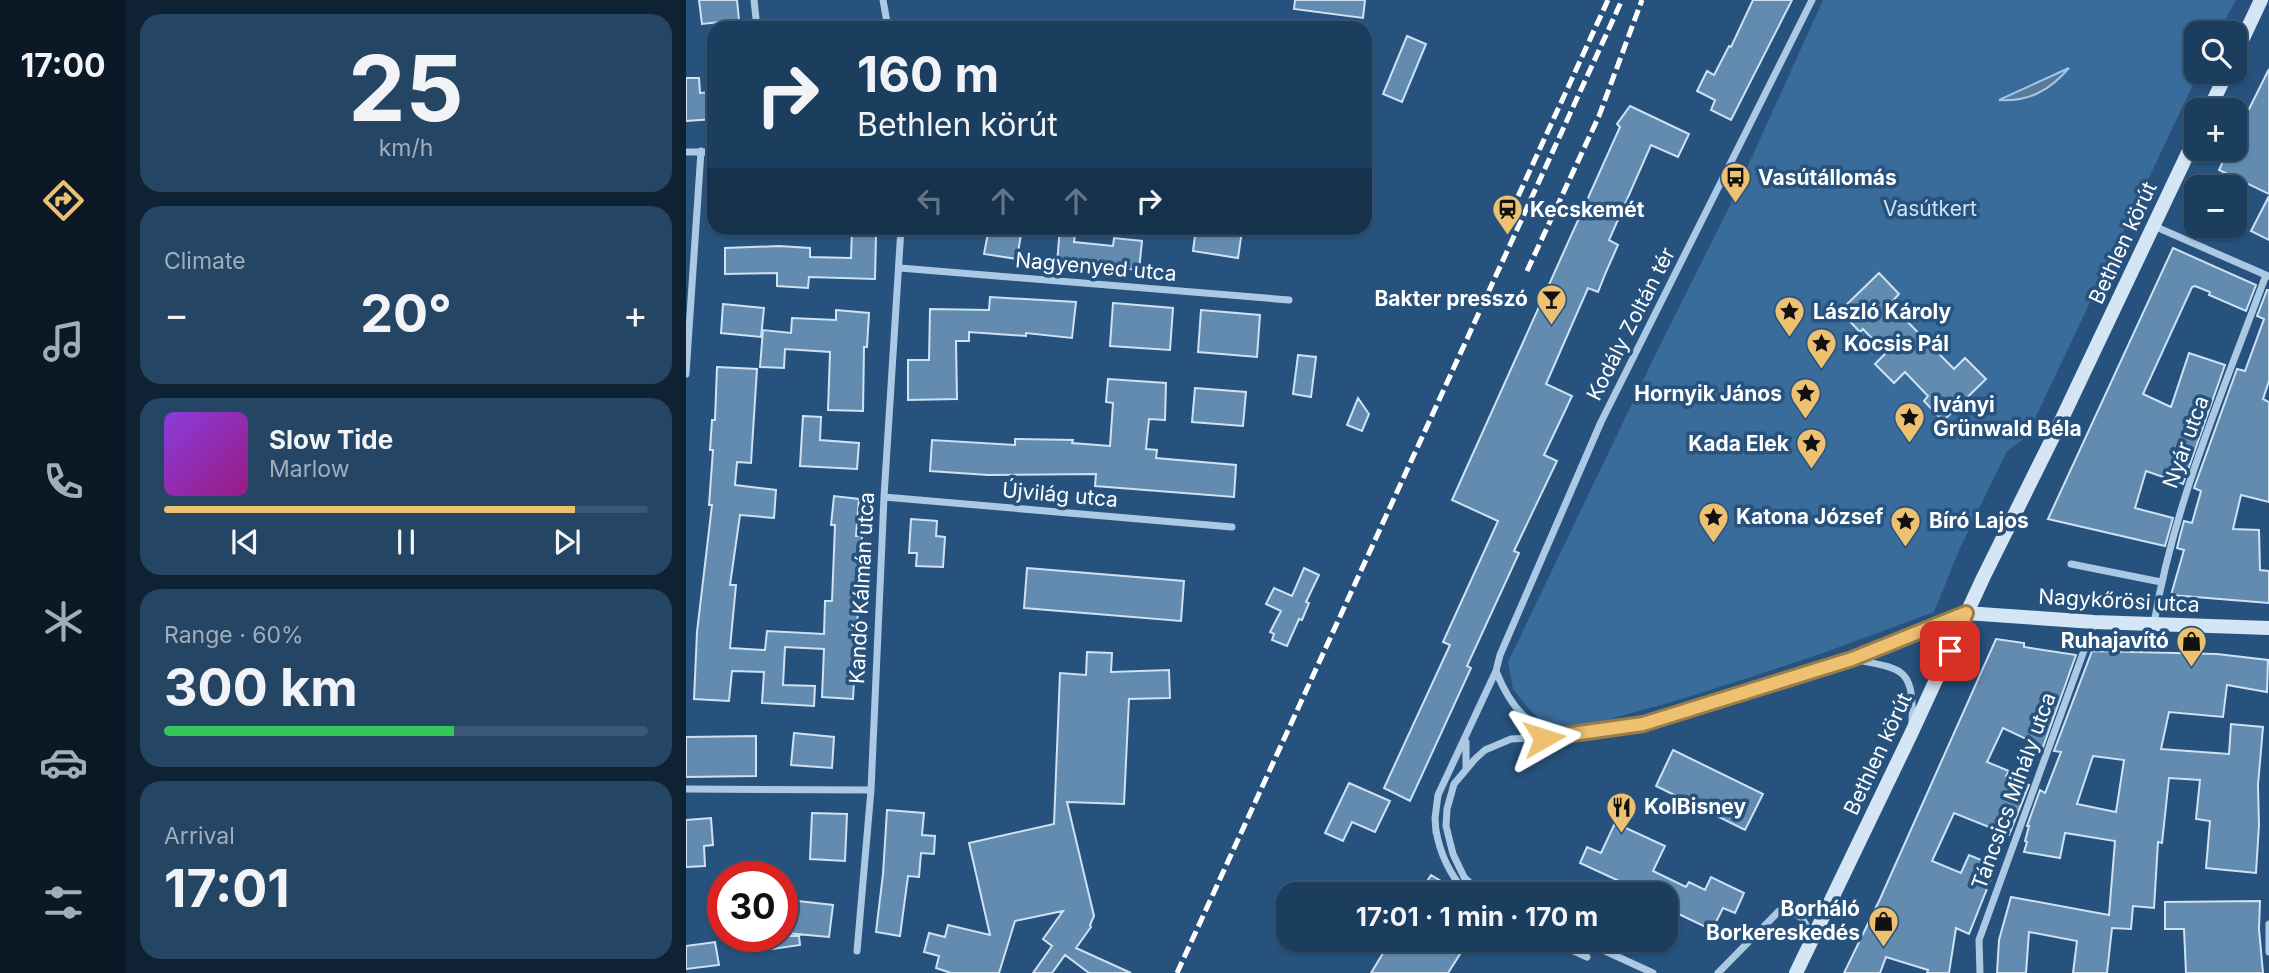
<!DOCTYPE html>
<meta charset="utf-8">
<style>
body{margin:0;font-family:Inter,sans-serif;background:#254564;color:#f1f3f6;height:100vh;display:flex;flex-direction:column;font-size:26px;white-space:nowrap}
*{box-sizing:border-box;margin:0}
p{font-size:23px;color:#a0aebc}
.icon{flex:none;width:38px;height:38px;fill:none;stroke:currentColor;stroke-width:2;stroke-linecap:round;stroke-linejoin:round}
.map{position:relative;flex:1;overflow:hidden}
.drawer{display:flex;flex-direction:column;gap:14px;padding:14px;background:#0f2234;width:560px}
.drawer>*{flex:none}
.banner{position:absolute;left:21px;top:21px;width:665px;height:214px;border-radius:21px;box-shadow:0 2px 5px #0004,0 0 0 2px #3a5773;background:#1c3e5e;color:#f1f3f6;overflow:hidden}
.fabs{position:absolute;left:1498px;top:21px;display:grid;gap:14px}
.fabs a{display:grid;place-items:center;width:63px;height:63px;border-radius:14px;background:#1c3e5e;box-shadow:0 2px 5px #0004,0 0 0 2px #3a5773;font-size:35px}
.speed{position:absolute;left:21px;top:861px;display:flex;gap:14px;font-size:35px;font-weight:700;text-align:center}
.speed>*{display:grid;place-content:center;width:91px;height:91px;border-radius:50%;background:#1c3e5e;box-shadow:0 2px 5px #0004,0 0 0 2px #3a5773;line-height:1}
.speed .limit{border:10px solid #d22;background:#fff;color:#111}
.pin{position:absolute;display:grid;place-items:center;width:60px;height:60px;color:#fff;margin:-30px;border-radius:14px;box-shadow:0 4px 10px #0006}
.me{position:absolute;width:77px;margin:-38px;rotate:84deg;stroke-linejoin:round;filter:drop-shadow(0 0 5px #0008)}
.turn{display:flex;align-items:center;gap:24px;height:147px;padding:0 35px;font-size:32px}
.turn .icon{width:91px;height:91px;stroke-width:2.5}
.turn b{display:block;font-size:49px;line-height:60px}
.lanes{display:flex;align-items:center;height:66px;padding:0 35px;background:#0003;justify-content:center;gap:35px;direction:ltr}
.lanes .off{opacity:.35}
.big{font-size:52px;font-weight:700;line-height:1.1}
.drawer .tile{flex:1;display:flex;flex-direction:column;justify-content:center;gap:10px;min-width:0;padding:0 24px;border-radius:21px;background:#254564}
.drawer .dial{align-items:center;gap:0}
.dial b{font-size:91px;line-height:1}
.song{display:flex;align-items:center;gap:21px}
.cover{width:84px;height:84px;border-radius:10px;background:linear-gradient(135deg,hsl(270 70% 55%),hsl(310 70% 35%))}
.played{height:7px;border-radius:4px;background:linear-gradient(90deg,#eec171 85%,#3a5773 85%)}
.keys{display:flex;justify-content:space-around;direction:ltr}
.heat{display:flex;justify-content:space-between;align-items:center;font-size:38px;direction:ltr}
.charge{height:10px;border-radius:5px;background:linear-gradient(90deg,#34c759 60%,#3a5773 0)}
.trip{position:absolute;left:590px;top:882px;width:402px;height:70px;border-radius:21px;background:#1c3e5e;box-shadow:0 2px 5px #0004,0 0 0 2px #3a5773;font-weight:700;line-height:70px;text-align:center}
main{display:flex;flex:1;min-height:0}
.dock{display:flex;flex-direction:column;width:126px;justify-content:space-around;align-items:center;background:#0b1926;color:#a0aebc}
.dock .icon{width:49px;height:49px}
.dock .current{color:#eec171}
.dock b{font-size:32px;color:#f1f3f6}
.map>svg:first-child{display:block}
</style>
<main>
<nav class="dock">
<b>17:00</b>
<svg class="icon current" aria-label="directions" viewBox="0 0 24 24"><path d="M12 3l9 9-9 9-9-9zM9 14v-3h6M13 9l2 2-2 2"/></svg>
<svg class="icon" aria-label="music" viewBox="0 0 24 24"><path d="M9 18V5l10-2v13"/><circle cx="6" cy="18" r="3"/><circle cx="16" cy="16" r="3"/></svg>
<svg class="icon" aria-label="phone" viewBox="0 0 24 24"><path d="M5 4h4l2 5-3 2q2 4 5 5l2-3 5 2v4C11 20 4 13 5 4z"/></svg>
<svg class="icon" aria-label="climate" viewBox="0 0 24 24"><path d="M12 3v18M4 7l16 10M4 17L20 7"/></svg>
<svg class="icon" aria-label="car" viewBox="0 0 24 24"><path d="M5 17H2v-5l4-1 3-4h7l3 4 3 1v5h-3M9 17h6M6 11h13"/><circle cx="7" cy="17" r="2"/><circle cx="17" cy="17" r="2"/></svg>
<svg class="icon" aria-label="filters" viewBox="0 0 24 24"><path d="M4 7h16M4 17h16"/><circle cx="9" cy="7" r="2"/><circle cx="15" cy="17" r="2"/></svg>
</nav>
<section class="drawer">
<div class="tile dial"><b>25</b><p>km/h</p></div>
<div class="tile"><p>Climate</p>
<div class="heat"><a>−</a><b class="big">20°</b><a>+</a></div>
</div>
<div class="tile">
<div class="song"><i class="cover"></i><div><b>Slow Tide</b><p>Marlow</p></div></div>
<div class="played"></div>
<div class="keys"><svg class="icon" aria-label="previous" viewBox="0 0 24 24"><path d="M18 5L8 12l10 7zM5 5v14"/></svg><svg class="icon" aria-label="pause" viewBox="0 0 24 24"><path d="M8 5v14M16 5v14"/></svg><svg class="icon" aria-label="next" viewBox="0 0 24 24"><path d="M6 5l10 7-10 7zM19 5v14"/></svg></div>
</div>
<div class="tile"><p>Range · 60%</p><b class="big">300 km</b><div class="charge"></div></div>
<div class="tile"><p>Arrival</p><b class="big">17:01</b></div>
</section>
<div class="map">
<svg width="1583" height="973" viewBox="0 0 1583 973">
<rect width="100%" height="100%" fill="#26527d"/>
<path fill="#3a6c9b" d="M1137,0H1550L1531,33H1510V72H1513L1353,410L1340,437L1321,451L1274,548L1248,612L1140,652L1065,677L989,701L888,729L862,727L842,708L827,689L822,662L977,339L1042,210Z"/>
<path fill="#597998" stroke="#a0c5e5" stroke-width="2" d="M1383,68C1364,90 1343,102 1313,100Z"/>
<path fill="#638bb0" stroke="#cee2f4" stroke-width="2" fill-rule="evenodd" d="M13,0H51L53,20L16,24Z
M609,0H679L677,18L608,9Z
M1067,0H1106L1045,120L1025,110L1029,100L1011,91L1021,71L1028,75L1043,46L1045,47Z
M721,36L740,44L716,102L697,94Z
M1583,69V194L1533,170L1543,149H1549V137Z
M0,78H13L14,93L28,92V119L0,121Z
M944,106L1003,134L992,157L965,145L923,240L932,245L920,272L912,292L902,288L860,384L886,396L858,455L871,461L828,551L833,553L781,666L785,668L724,801L698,788L764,645L757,642L812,521L766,500L934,127L931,124Z
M1583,196V240L1565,231Z
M166,228H186V235H190L189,279L123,277L122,288L91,286V273L39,274V248L93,246L124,248V257L165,258Z
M303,228H336L331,259L298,254Z
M374,228H390L388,242L427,246L428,238L456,241L453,270L371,263Z
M510,228L556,231L552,258L507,251Z
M1487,248L1570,285L1560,311L1523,295L1524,292L1509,286L1506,287L1457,394L1485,407L1503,353L1539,365L1497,484L1460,471L1449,508L1487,518L1479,546L1362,519Z
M1193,273L1213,294L1204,304L1268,369L1279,358L1300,379L1257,421L1238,401L1242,396L1219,372L1208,383L1189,364L1200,353L1177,329L1174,332L1154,311Z
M1581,290H1583V381L1577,399L1583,402V502L1555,495L1547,529L1573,530L1574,570L1583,571V603L1485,595L1498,550L1491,548L1494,536L1498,521L1506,523L1515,491L1508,488L1551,369L1559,371L1578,319L1571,316Z
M304,297L390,302L386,338L340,333V336L283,332V341H270L271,399L222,400V360H243L244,309L303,310Z
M427,303L487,308L484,350L424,346Z
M37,304L78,308L75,337L35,333Z
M150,310L183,313L181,347H178L177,411L142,410L144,352L99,349L98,368L74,367L77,330L105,333L106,318L150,320Z
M515,310L574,315L571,357L512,352Z
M612,355L630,357L625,397L607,394Z
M31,367L71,369L65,463L51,462L49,485L90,490L88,518L54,515L44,585H50L44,648L79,650L81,631L138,634L139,601H146L149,525H145L148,496L173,499L170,536H176L167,699L136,697L138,649L99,647L97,685L129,686L128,706L76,703L78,672L46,671L43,701L8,699L11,632L26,505H23L27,450H24L26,420H29Z
M422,379L480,383L479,420L463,419L460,449L471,450L470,458L550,465L548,497L409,486L410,474L302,475L244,471L246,440L329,445V439L387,440L386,443L424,446L427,403L420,402Z
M509,388L560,392L557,426L506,422Z
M672,398L683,414L676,431L661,425Z
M117,416L135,417L134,440L173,443L171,469L114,466Z
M225,519L251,521L250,536L259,537L257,567L230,566L231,553H223Z
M341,568L498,581L495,621L338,608Z
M618,568L633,575L620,602L623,603L616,620L613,619L601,646L586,640L588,634L584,632L595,611L580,604L588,588L606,596Z
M1310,639L1338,643V647L1390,655L1357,747L1317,728L1301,762L1323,771L1320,776L1343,785L1323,835L1268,813L1246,861L1275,873L1283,855L1310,866L1283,934L1270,928L1263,973H1241L1242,970L1200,957L1194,973H1158L1194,899Z
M1406,651L1531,654L1582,660L1581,692L1541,685L1537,717L1483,712L1475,749L1543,754L1545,724L1577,727L1572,785L1573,825L1570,873L1520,868L1524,821L1510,819L1514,780L1483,778L1476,843L1472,842L1468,908L1447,906L1445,929L1426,928L1421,973H1387L1391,941L1343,932L1340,973H1311L1313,940L1325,897L1423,915L1429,841L1379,833L1374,858L1338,852L1341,842L1339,841L1343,826H1341L1354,790L1359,793L1375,752L1368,751ZM1407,756L1438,760L1430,812L1391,804Z
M401,652L426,653L425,672L483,670L484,698L443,699L438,804L381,802L408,916L404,925L405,927L390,948L445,973H403L379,955L366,973H347L366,946L357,939L377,911L329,921L313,973H265L250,968L253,956L238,952L243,933L259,937L262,925L304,935L283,843L368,824L374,673L400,675Z
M108,733L148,737L146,768L105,765Z
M70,736V776L0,777V737Z
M987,750L1077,794L1059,830L970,786Z
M663,783L704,801L689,832L666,822L657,841L639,833Z
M201,810L238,813L236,835L249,836L248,854L235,853L233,877L222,876L214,936L190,932L197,874Z
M126,813L161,814L159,861L124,859Z
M25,818L27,845L18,846L19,866L0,867V820Z
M929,823L979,846L967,871L1000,887L1003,882L1019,890L1025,877L1058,893L1049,913L1037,908L1026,930L980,908V894H961L894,863L901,847L915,853Z
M745,875L760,884L754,894H733Z
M103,900L147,905L143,937L100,933Z
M1574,901L1573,929L1577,973H1500L1498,929H1479V902Z
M64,936H113L114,945L66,952Z
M705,940H772L768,946L776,951L762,973H685Z
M29,942L33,965L0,969V946Z"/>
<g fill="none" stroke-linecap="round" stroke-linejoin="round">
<path stroke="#abc9e5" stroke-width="7" d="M68,0L71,28
M197,0L202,28
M0,152H28
M1468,226L1582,276
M214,268L603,300
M0,374L15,151
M198,497L546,527
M1385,564L1475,582
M1468,623C1488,503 1538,389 1580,275
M1166,659C1216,669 1228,666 1226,722
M810,671C821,699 838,726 869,734
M780,768V742
M0,789L185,790
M750,830C754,855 764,875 781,894
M750,832L749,818L752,795L810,671L814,655L915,422L1126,0
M798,894L790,889L778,877L767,854L760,826L761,809L768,784L789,759L799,750L825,739L878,736L956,724L1166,659L1279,614
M1583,924V952
M864,940L901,957
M895,940L967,973
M171,951L185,790L198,497L215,228
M1032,973L1093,911C1115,912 1119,919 1126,939
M1294,973L1293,940L1408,623"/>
<path stroke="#d4e5f5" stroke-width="14" d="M1549,55L1575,0
M1523,110L1541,72
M1280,613L1408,622L1583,628
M1110,973L1225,734L1297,578L1372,427L1510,136"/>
<path stroke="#fff" stroke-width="5" stroke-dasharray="12 5" stroke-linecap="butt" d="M818,227L922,0
M841,271L913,116L956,0
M491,973L936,0"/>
</g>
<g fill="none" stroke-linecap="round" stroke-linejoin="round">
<defs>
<path id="route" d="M858,738L957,724L1166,659L1280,613L1264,651"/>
</defs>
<use href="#route" stroke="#9b7d49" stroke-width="18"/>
<use href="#route" stroke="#eec171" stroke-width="12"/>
</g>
<defs>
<symbol id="bus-pin" viewBox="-11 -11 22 30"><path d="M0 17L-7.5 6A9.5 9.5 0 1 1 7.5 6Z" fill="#eec171" stroke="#26527d"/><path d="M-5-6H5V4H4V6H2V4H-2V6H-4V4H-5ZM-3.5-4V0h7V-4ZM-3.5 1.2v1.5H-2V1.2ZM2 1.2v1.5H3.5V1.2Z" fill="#111"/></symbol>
<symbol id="station-pin" viewBox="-11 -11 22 30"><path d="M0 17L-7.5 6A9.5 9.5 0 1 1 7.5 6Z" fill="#eec171" stroke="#26527d"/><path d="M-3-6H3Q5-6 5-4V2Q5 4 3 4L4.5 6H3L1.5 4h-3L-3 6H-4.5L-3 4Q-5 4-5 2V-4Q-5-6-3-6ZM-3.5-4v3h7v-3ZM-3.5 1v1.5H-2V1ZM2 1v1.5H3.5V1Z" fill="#111"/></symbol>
<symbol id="bar-pin" viewBox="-11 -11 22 30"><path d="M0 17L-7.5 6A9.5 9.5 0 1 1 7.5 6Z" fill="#eec171" stroke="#26527d"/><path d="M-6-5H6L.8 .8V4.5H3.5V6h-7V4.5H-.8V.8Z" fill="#111"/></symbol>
<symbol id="sight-pin" viewBox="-11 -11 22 30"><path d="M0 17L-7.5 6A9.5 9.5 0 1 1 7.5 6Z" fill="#eec171" stroke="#26527d"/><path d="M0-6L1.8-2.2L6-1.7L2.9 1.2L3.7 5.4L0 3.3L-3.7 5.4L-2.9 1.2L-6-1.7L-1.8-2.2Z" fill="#111"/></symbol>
<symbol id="shop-pin" viewBox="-11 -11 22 30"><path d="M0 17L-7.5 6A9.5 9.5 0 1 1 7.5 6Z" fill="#eec171" stroke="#26527d"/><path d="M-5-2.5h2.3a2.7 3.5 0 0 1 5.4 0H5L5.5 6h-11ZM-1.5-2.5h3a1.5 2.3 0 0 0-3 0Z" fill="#111"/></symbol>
<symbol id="restaurant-pin" viewBox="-11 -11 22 30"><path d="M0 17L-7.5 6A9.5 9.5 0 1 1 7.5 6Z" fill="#eec171" stroke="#26527d"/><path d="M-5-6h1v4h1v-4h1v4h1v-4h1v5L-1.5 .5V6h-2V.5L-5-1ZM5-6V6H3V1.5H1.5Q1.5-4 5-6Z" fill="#111"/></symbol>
</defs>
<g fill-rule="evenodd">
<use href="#bus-pin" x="1032" y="160" width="35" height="47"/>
<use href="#station-pin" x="804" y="192" width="35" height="47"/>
<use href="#bar-pin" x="848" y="282" width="35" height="47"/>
<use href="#sight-pin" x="1086" y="294" width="35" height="47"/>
<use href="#sight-pin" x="1118" y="326" width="35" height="47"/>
<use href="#sight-pin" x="1102" y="376" width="35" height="47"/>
<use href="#sight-pin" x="1206" y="400" width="35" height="47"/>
<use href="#sight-pin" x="1108" y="426" width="35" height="47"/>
<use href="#sight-pin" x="1010" y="500" width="35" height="47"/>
<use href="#sight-pin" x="1202" y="504" width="35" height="47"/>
<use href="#shop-pin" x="1488" y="624" width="35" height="47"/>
<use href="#restaurant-pin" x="918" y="790" width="35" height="47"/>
<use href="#shop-pin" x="1180" y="904" width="35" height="47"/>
</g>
<g text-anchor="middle" stroke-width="7" stroke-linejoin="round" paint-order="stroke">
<g font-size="21" font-weight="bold" fill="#fff" stroke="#26527d" text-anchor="start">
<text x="1072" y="185">Vasútállomás</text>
<text x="844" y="217">Kecskemét</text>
<text x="842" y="306" text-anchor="end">Bakter presszó</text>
<text x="1127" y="319">László Károly</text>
<text x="1158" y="351">Kocsis Pál</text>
<text x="1096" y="401" text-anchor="end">Hornyik János</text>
<text x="1247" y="412">Iványi<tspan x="1247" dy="24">Grünwald Béla</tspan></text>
<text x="1103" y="451" text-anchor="end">Kada Elek</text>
<text x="1050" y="524">Katona József</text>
<text x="1243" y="528">Bíró Lajos</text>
<text x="1483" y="648" text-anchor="end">Ruhajavító</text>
<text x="958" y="814">KolBisney</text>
<text x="1174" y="916" text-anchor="end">Borháló<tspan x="1174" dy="24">Borkereskedés</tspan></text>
</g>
<g font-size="21" fill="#cee2f4" stroke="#26527d">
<text x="1244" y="216">Vasútkert</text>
</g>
<g font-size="21" fill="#fff" stroke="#26527d">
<text transform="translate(1437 243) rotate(-65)" y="7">Bethlen körút</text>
<text transform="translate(410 267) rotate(5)" y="7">Nagyenyed utca</text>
<text transform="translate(945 324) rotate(-63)" y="7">Kodály Zoltán tér</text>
<text transform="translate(1500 442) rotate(-70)" y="7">Nyár utca</text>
<text transform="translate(374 495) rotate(5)" y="7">Újvilág utca</text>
<text transform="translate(176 588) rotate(-87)" y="7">Kandó Kálmán utca</text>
<text transform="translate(1433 601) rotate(3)" y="7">Nagykőrösi utca</text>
<text transform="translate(1192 754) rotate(-65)" y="7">Bethlen körút</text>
<text transform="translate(1328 791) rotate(-70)" y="7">Táncsics Mihály utca</text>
</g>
</g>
</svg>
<div class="fabs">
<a><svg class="icon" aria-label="search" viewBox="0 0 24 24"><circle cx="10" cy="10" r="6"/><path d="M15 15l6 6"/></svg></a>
<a>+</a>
<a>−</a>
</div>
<div class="speed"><div class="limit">30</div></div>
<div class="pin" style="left:1264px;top:651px;background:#d93025"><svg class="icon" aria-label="arrive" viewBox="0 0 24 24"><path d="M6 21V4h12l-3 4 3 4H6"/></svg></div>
<svg class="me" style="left:858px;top:738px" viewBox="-20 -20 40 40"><path d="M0-17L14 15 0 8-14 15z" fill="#eec171" stroke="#fff" stroke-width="4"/></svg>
<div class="trip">17:01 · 1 min · 170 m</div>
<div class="banner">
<div class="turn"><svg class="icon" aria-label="right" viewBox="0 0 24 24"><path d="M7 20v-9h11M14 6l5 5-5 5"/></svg><div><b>160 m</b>Bethlen körút</div></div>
<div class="lanes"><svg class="icon off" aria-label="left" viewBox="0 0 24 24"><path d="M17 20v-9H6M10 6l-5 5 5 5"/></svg><svg class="icon off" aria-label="ahead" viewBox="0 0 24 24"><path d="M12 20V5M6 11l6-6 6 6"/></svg><svg class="icon off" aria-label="ahead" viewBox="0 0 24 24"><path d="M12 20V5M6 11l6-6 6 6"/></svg><svg class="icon" aria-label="right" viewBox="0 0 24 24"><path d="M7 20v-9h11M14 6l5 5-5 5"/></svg></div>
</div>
</div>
</main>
